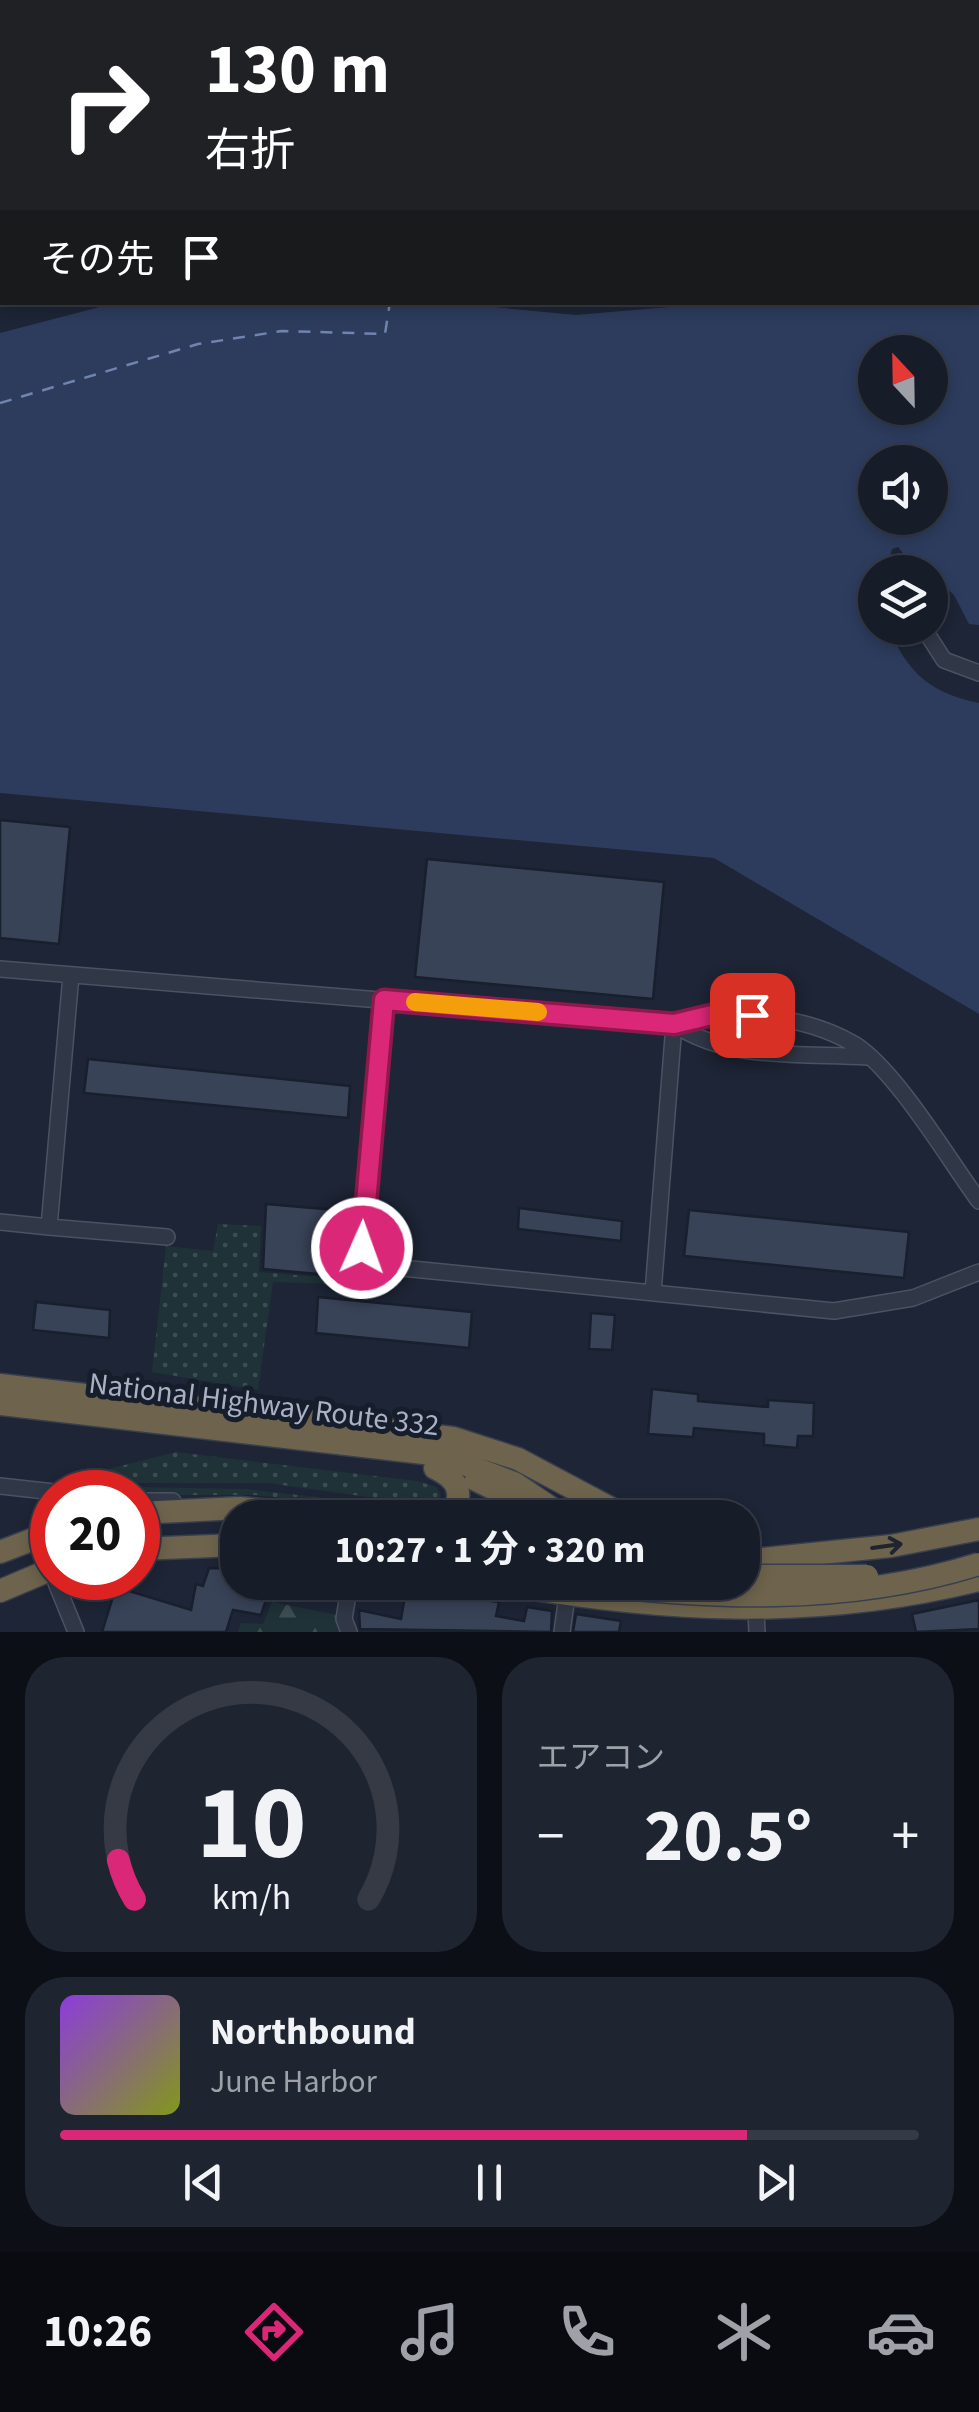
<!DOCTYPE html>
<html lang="ja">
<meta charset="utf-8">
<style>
body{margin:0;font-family:"Source Sans 3","Noto Sans JP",sans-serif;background:#1f2530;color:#f1f3f6;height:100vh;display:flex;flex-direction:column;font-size:38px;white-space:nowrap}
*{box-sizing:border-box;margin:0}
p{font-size:32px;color:#9ea1a8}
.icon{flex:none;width:55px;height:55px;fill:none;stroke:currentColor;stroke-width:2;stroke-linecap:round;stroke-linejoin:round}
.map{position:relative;height:1632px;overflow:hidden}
.details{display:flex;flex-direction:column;gap:25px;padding:25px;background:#0c0f16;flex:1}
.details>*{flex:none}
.banner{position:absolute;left:0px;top:0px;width:980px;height:305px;box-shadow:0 5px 15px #0003,0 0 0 2px #353a45;background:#202124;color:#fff;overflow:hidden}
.needle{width:65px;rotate:338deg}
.buttons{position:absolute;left:858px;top:335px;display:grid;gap:20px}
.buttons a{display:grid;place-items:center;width:90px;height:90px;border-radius:50%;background:#161c28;box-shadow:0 5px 15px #0003,0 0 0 2px #353a45;font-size:50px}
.speed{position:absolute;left:30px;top:1470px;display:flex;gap:20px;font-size:50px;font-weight:700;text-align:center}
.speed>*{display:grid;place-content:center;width:130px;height:130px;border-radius:50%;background:#161c28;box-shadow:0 5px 15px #0003,0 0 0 2px #353a45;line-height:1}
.speed .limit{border:15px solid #d22;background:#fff;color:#111}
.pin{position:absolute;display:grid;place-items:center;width:85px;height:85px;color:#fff;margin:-42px;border-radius:20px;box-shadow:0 5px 15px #0006}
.me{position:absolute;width:110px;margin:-55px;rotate:2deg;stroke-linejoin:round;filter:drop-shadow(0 0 8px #0008)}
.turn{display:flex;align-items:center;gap:35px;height:210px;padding:0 40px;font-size:45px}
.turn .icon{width:130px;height:130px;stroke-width:2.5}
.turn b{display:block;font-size:70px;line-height:85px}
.then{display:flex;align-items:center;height:95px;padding:0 40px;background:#0003;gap:20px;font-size:38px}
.big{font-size:75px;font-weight:700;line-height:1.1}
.details .tile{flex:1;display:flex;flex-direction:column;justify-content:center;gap:15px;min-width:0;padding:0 35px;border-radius:40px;background:#1f2530}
.details .dial{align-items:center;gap:0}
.dial svg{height:260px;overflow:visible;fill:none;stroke:#353a45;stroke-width:7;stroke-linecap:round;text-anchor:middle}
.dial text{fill:#f1f3f6;stroke:none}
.song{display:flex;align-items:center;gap:30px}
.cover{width:120px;height:120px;border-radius:15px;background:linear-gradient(135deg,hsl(270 70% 55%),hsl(70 70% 35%))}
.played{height:10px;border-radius:5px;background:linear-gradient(90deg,#db2777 80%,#353a45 80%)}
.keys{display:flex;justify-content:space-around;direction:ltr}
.heat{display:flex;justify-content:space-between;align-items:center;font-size:55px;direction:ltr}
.details .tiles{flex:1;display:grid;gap:25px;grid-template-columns:1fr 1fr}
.tile:last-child{grid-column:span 2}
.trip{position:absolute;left:220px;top:1500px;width:540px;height:100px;border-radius:40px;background:#161c28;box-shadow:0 5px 15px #0003,0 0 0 2px #353a45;font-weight:700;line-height:100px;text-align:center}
.tabs{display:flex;height:160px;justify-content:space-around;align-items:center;background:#090b10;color:#9ea1a8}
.tabs .icon{width:70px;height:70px}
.tabs .on{color:#db2777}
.tabs b{font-size:45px;color:#f1f3f6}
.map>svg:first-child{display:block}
</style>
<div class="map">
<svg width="979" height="1632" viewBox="0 0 979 1632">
<defs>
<pattern id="green-dots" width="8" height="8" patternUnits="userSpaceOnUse" patternTransform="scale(2.5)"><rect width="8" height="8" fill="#1f3237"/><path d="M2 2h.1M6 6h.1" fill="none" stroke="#3d4d52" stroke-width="1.8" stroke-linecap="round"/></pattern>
<pattern id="forest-firs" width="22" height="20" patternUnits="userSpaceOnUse" patternTransform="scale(2.5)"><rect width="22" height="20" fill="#1f3237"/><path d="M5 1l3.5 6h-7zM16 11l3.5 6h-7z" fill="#3d4d52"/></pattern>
</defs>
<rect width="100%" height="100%" fill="#1d2536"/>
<path fill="url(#green-dots)" d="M218,1224L261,1226L259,1272L331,1278L337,1230L350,1226L343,1284L273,1282L258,1390L152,1372L166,1246L213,1251Z
M176,1452L417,1481L437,1487L441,1496L437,1502L419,1504L267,1483H127L73,1478Z
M73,1486L246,1489L441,1511L424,1513L254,1495H138Z"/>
<path fill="url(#forest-firs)" d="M272,1602L337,1615L342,1632H238L241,1623L263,1624Z"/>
<path fill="#2d3c5d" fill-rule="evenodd" d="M979,280V625L969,624L954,595L925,567L916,569L898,547L892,549L886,572H875V628H889C907,673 931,693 979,703V1014L714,858L0,793V333L119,302H442L576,315L727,302H978ZM875,352H930V408H875ZM875,462H930V518H875Z"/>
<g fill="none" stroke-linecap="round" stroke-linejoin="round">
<path stroke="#6f84b0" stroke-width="2.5" stroke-dasharray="12 10" stroke-linecap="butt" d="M0,403L198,344L282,331L385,334L390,302"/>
</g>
<path fill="#394358" stroke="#181f2d" stroke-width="2.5" d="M0,820L70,827L59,944L0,938Z
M427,859L664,882L653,999L415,977Z
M88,1059L350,1086L348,1118L84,1093Z
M266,1204L336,1210L329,1275L263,1269Z
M519,1208L622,1221L621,1241L518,1229Z
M689,1210L909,1232L904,1278L684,1256Z
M318,1297L472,1312L469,1348L316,1333Z
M36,1302L110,1310L109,1338L33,1330Z
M591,1313L615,1315L612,1350L589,1349Z
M652,1389L698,1394V1401L768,1407V1400L814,1403L813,1436H798L797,1448L764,1445V1434L694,1428L693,1437L648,1434Z
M209,1568L238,1569V1582H259L257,1591L268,1594L261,1615L233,1610L226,1632H102L116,1587L191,1610L196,1584L203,1586Z
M406,1590L499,1602L496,1616L524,1621L527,1607L552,1611L551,1632L360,1629L359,1610L401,1619Z
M979,1600V1629L916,1632L912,1614Z
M576,1614L621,1621L619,1632H573Z"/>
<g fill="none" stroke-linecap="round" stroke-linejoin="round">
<defs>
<path id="minor" d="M806,0L879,2
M977,0V2
M628,2V0
M0,35L2,36
M0,54L2,55
M978,174L979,175
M978,209H979
M926,632L944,660L979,673
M0,969L674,1024C732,1010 800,1013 854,1044C895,1069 949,1160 979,1201
M384,1000L361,1236L372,1265L834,1311L913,1298L979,1272
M674,1024C728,1061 803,1053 867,1057
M0,1222L49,1227L71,975
M49,1227L167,1237
M653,1293L674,1024
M0,1486L54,1492
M138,1501H173
M54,1578L76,1632
M756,1611L757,1632
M349,1632L344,1619L350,1582
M562,1632L567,1596"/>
<path id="highway" d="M427,2V0
M0,1385L453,1438L518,1459L629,1518
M0,1404L441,1455L514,1483L566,1518
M435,1468C453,1477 463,1487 456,1507L442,1518
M476,1480L498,1491L524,1518
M138,1513L240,1508L349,1518
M138,1549L238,1545
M0,1552L52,1532
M742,1561L891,1546L979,1529
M490,1582C660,1611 809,1622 979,1580
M0,1591L52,1569"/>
</defs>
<use href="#minor" stroke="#4b5262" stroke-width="18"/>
<use href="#highway" stroke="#383f4e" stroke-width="25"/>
<use href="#minor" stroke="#303747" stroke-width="15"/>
<use href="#highway" stroke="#6e644d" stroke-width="22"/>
<defs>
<path id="highway-bridge" d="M742,1576H867
M571,1582C708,1599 845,1606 979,1564"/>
</defs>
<use href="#highway-bridge" stroke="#383f4e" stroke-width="25" stroke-linecap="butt"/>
<use href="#highway-bridge" stroke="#6e644d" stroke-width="22"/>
</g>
<defs><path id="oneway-shaft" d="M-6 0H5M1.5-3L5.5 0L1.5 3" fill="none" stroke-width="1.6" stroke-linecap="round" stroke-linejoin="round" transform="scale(2.5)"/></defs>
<use stroke="#1f242e" href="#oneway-shaft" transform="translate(887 1546) rotate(-8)"/>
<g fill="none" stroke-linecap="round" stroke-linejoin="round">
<defs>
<path id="route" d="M362,1248L384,1000L674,1024L716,1014L752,1015"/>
</defs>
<use href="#route" stroke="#8e194d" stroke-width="25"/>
<use href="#route" stroke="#db2777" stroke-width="18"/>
<path stroke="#f59e0b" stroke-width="18" d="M415,1002L538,1012"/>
</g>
<g text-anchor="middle" stroke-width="10" stroke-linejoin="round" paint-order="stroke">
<g font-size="30" fill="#aab1c5" stroke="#161d2b">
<text transform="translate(264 1404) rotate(7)" y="10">National Highway Route 332</text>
</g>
</g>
</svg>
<div class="buttons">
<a><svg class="needle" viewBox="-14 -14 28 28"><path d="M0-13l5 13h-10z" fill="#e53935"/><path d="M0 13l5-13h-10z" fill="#9ea1a8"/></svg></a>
<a><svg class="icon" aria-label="sound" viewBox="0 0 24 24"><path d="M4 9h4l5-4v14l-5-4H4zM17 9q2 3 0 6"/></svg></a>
<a><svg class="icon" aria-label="layers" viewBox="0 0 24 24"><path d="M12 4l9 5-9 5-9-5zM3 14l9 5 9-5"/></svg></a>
</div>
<div class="speed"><div class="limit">20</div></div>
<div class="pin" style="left:752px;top:1015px;background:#d93025"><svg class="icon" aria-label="arrive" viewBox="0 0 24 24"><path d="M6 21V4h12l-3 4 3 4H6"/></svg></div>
<svg class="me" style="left:362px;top:1248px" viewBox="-20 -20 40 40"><circle r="17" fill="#db2777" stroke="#fff" stroke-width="3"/><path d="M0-11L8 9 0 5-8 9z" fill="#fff"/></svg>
<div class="trip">10:27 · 1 分 · 320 m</div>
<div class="banner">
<div class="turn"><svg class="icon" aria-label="right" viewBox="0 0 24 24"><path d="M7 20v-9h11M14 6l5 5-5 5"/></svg><div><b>130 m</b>右折</div></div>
<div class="then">その先<svg class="icon" aria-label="arrive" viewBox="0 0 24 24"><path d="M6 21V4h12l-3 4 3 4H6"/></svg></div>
</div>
</div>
<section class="details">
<div class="tiles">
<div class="tile dial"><svg viewBox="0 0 100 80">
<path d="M14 69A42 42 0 1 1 86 69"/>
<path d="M14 69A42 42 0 0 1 9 57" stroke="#db2777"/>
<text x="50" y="56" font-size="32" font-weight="700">10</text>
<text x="50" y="72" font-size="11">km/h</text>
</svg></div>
<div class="tile"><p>エアコン</p>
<div class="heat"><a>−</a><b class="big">20.5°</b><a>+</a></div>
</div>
<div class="tile">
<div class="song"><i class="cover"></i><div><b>Northbound</b><p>June Harbor</p></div></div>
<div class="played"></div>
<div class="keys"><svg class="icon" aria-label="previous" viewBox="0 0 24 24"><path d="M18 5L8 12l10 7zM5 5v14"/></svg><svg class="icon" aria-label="pause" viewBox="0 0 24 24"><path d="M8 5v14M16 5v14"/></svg><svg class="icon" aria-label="next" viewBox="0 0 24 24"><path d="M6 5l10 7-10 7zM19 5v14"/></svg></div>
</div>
</div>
</section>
<nav class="tabs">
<b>10:26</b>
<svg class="icon on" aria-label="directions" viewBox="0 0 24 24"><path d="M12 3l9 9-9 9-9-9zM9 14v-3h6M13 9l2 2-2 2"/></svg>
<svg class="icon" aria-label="music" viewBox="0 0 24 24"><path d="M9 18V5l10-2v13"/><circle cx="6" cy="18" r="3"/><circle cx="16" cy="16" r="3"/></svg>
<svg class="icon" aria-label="phone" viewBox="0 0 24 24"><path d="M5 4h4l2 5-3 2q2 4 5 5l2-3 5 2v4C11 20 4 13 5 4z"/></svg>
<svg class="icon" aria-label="climate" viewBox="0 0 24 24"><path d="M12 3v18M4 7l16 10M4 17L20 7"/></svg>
<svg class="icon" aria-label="car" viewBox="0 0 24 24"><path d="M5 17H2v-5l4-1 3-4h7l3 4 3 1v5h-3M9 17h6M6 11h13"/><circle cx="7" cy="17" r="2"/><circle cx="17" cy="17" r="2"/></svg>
</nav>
